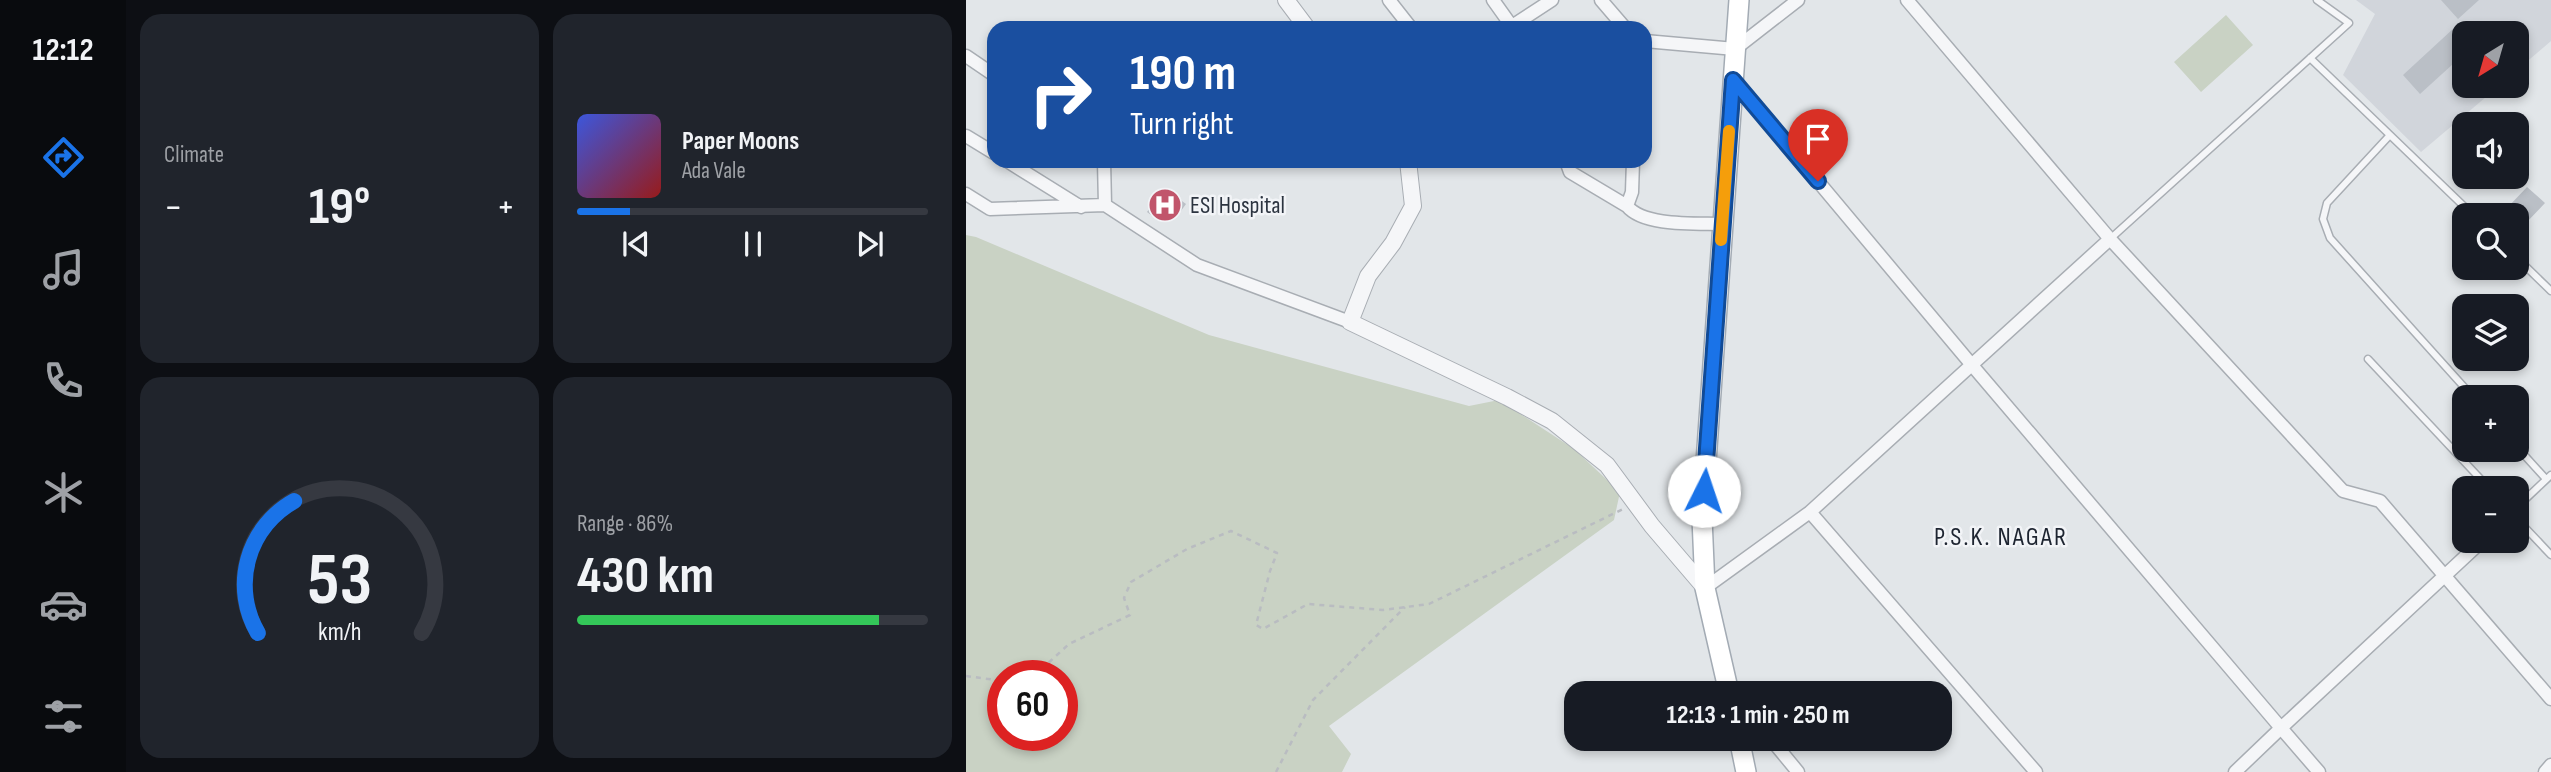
<!DOCTYPE html>
<meta charset="utf-8">
<style>
body{margin:0;font-family:"Sofia Sans Condensed",sans-serif;background:#20242c;color:#f1f3f6;height:100vh;display:flex;flex-direction:column;font-size:26px;white-space:nowrap}
*{box-sizing:border-box;margin:0}
p{font-size:23px;color:#9ea1a6}
.icon{flex:none;width:38px;height:38px;fill:none;stroke:currentColor;stroke-width:2;stroke-linecap:round;stroke-linejoin:round}
.map{position:relative;flex:1;overflow:hidden}
.side{display:flex;flex-direction:column;gap:14px;padding:14px;background:#0d0f14;width:840px}
.side>*{flex:none}
.banner{position:absolute;left:21px;top:21px;width:665px;height:147px;border-radius:21px;box-shadow:0 4px 10px #0003;background:#1a4fa0;color:#fff;overflow:hidden}
.needle{width:46px;rotate:217deg}
.buttons{position:absolute;left:1486px;top:21px;display:grid;gap:14px}
.buttons a{display:grid;place-items:center;width:77px;height:77px;border-radius:14px;background:#171b24;box-shadow:0 4px 10px #0003;font-size:35px}
.speed{position:absolute;left:21px;top:660px;display:flex;gap:14px;font-size:35px;font-weight:700;text-align:center}
.speed>*{display:grid;place-content:center;width:91px;height:91px;border-radius:50%;background:#171b24;box-shadow:0 4px 10px #0003;line-height:1}
.speed .limit{border:10px solid #d22;background:#fff;color:#111}
.pin{position:absolute;display:grid;place-items:center;width:60px;height:60px;color:#fff;margin:-72px -30px;border-radius:50% 50% 50% 0;rotate:-45deg;box-shadow:0 0 7px #0007}
.pin .icon{rotate:45deg}
.me{position:absolute;width:77px;margin:-38px;rotate:4deg;stroke-linejoin:round;filter:drop-shadow(0 0 5px #0008)}
.turn{display:flex;align-items:center;gap:24px;height:147px;padding:0 28px;font-size:32px}
.turn .icon{width:91px;height:91px;stroke-width:2.5}
.turn b{display:block;font-size:49px;line-height:60px}
.big{font-size:52px;font-weight:700;line-height:1.1}
.side .tile{flex:1;display:flex;flex-direction:column;justify-content:center;gap:10px;min-width:0;padding:0 24px;border-radius:21px;background:#20242c}
.side .dial{align-items:center;gap:0}
.dial svg{height:182px;overflow:visible;fill:none;stroke:#363941;stroke-width:7;stroke-linecap:round;text-anchor:middle}
.dial text{fill:#f1f3f6;stroke:none}
.song{display:flex;align-items:center;gap:21px}
.cover{width:84px;height:84px;border-radius:10px;background:linear-gradient(135deg,hsl(230 70% 55%),hsl(0 70% 35%))}
.played{height:7px;border-radius:4px;background:linear-gradient(90deg,#1a73e8 15%,#363941 15%)}
.keys{display:flex;justify-content:space-around;direction:ltr}
.heat{display:flex;justify-content:space-between;align-items:center;font-size:38px;direction:ltr}
.charge{height:10px;border-radius:5px;background:linear-gradient(90deg,#34c759 86%,#363941 0)}
.side .tiles{flex:1;display:grid;gap:14px;grid-template-columns:repeat(2,1fr)}
.trip{position:absolute;left:598px;top:681px;width:388px;height:70px;border-radius:21px;background:#171b24;box-shadow:0 4px 10px #0003;font-weight:700;line-height:70px;text-align:center}
main{display:flex;flex:1;min-height:0}
.menu{display:flex;flex-direction:column;width:126px;justify-content:space-around;align-items:center;background:#090b0e;color:#9ea1a6}
.menu .icon{width:49px;height:49px}
.menu .current{color:#1a73e8}
.menu b{font-size:32px;color:#f1f3f6}
.map>svg:first-child{display:block}
</style>
<main>
<nav class="menu">
<b>12:12</b>
<svg class="icon current" aria-label="directions" viewBox="0 0 24 24"><path d="M12 3l9 9-9 9-9-9zM9 14v-3h6M13 9l2 2-2 2"/></svg>
<svg class="icon" aria-label="music" viewBox="0 0 24 24"><path d="M9 18V5l10-2v13"/><circle cx="6" cy="18" r="3"/><circle cx="16" cy="16" r="3"/></svg>
<svg class="icon" aria-label="phone" viewBox="0 0 24 24"><path d="M5 4h4l2 5-3 2q2 4 5 5l2-3 5 2v4C11 20 4 13 5 4z"/></svg>
<svg class="icon" aria-label="climate" viewBox="0 0 24 24"><path d="M12 3v18M4 7l16 10M4 17L20 7"/></svg>
<svg class="icon" aria-label="car" viewBox="0 0 24 24"><path d="M5 17H2v-5l4-1 3-4h7l3 4 3 1v5h-3M9 17h6M6 11h13"/><circle cx="7" cy="17" r="2"/><circle cx="17" cy="17" r="2"/></svg>
<svg class="icon" aria-label="filters" viewBox="0 0 24 24"><path d="M4 7h16M4 17h16"/><circle cx="9" cy="7" r="2"/><circle cx="15" cy="17" r="2"/></svg>
</nav>
<section class="side">
<div class="tiles">
<div class="tile"><p>Climate</p>
<div class="heat"><a>−</a><b class="big">19°</b><a>+</a></div>
</div>
<div class="tile">
<div class="song"><i class="cover"></i><div><b>Paper Moons</b><p>Ada Vale</p></div></div>
<div class="played"></div>
<div class="keys"><svg class="icon" aria-label="previous" viewBox="0 0 24 24"><path d="M18 5L8 12l10 7zM5 5v14"/></svg><svg class="icon" aria-label="pause" viewBox="0 0 24 24"><path d="M8 5v14M16 5v14"/></svg><svg class="icon" aria-label="next" viewBox="0 0 24 24"><path d="M6 5l10 7-10 7zM19 5v14"/></svg></div>
</div>
<div class="tile dial"><svg viewBox="0 0 100 80">
<path d="M14 69A42 42 0 1 1 86 69"/>
<path d="M14 69A42 42 0 0 1 30 11" stroke="#1a73e8"/>
<text x="50" y="56" font-size="32" font-weight="700">53</text>
<text x="50" y="72" font-size="11">km/h</text>
</svg></div>
<div class="tile"><p>Range · 86%</p><b class="big">430 km</b><div class="charge"></div></div>
</div>
</section>
<div class="map">
<svg width="1585" height="772" viewBox="0 0 1585 772">
<rect width="100%" height="100%" fill="#e2e6e9"/>
<path fill="#d1d5db" d="M1390,0H1585V41L1551,70L1550,33H1498V86H1533L1455,152L1377,75L1409,14Z"/>
<path fill="#c9d2c4" fill-rule="evenodd" d="M1260,15L1287,45L1235,92L1208,62Z
M0,235L10,237L243,335L503,406L533,400L608,449L654,492L648,520L363,726L385,754L376,772H0ZM37,676H96V735H37Z"/>
<path fill="#babfc6" d="M1475,0H1513L1492,19Z
M1488,28L1498,39V54L1454,94L1437,75Z
M1561,187L1579,203L1559,224L1542,207Z
M198,188L220,204L212,215L202,208L193,221L181,212Z"/>
<g fill="none" stroke-linecap="round" stroke-linejoin="round">
<defs>
<path id="service" d="M1344,58L1507,215
M1424,135L1361,203L1357,219L1364,238L1507,397
M1144,239L1383,23L1351,0
M1550,257L1585,291
M1402,359L1523,488
M1550,446L1580,479
M1550,508L1585,475
M1550,518L1585,555"/>
<path id="minor" d="M423,0L445,28
M527,0L547,28
M635,0L659,28
M941,0L1144,239L1377,491L1414,501L1585,699
M543,28L586,0
M679,41L769,49L832,0
M0,56L28,75
M767,80L1005,364L1315,728L1269,772
M0,136L28,153
M41,161L115,207
M138,161L139,205
M600,161L604,172L661,206C678,227 731,223 757,224
M0,194L24,209L139,205L231,265L384,322
M661,206L666,192L667,161
M739,588L844,512
M804,738L832,772
M1070,772L844,512L1144,239
M1353,772L1315,728L1516,541
M1579,772L1585,765"/>
<path id="tertiary" d="M320,0L341,28
M442,161L447,206L427,243L402,276L384,322L541,397L586,421L641,465L686,526L739,588"/>
<path id="primary" d="M763,693L739,588L736,518L773,0
M773,738L780,772"/>
</defs>
<use href="#service" stroke="#a8adb3" stroke-width="9"/>
<use href="#minor" stroke="#a8adb3" stroke-width="15"/>
<use href="#tertiary" stroke="#a8adb3" stroke-width="18"/>
<use href="#primary" stroke="#a3abb4" stroke-width="22"/>
<path stroke="#b9bcc1" stroke-width="2.5" stroke-dasharray="5 5" stroke-linecap="butt" d="M0,676L37,681
M68,676L103,644L164,615L158,598L165,582L221,549L265,531L311,553L304,571L290,625L297,629L342,604L417,610L463,604L657,509
M310,772L347,700L439,607"/>
<use href="#service" stroke="#f5f6f8" stroke-width="6"/>
<use href="#minor" stroke="#f5f6f8" stroke-width="12"/>
<use href="#tertiary" stroke="#f5f6f8" stroke-width="16"/>
<use href="#primary" stroke="#fff" stroke-width="19"/>
</g>
<g fill="none" stroke-linecap="round" stroke-linejoin="round">
<defs>
<path id="route" d="M738,491L767,80L852,181"/>
</defs>
<use href="#route" stroke="#114b97" stroke-width="18"/>
<use href="#route" stroke="#1a73e8" stroke-width="12"/>
<path stroke="#f59e0b" stroke-width="12" d="M755,240L763,131"/>
</g>
<defs>
<symbol id="hospital-disc" viewBox="-11 -11 22 22"><circle r="9.5" fill="#c1556b" stroke="#f2f4f7"/><path d="M-5-5h3v3.5h4V-5h3V5h-3V1.5h-4V5h-3Z" fill="#fff"/></symbol>
</defs>
<g fill-rule="evenodd">
<use href="#hospital-disc" x="180" y="186" width="38" height="38"/>
</g>
<g text-anchor="middle" stroke-width="5" stroke-linejoin="round" paint-order="stroke">
<g font-size="24" fill="#2c3440" stroke="#f2f4f7" text-anchor="start">
<text x="224" y="213">ESI Hospital</text>
</g>
<g font-size="26" letter-spacing="2" fill="#1e2531" stroke="#f2f4f7">
<text x="1035" y="545">P.S.K. NAGAR</text>
</g>
</g>
</svg>
<div class="buttons">
<a><svg class="needle" viewBox="-14 -14 28 28"><path d="M0-13l5 13h-10z" fill="#e53935"/><path d="M0 13l5-13h-10z" fill="#9ea1a6"/></svg></a>
<a><svg class="icon" aria-label="sound" viewBox="0 0 24 24"><path d="M4 9h4l5-4v14l-5-4H4zM17 9q2 3 0 6"/></svg></a>
<a><svg class="icon" aria-label="search" viewBox="0 0 24 24"><circle cx="10" cy="10" r="6"/><path d="M15 15l6 6"/></svg></a>
<a><svg class="icon" aria-label="layers" viewBox="0 0 24 24"><path d="M12 4l9 5-9 5-9-5zM3 14l9 5 9-5"/></svg></a>
<a>+</a>
<a>−</a>
</div>
<div class="speed"><div class="limit">60</div></div>
<div class="pin" style="left:852px;top:181px;background:#d93025"><svg class="icon" aria-label="arrive" viewBox="0 0 24 24"><path d="M6 21V4h12l-3 4 3 4H6"/></svg></div>
<svg class="me" style="left:738px;top:491px" viewBox="-20 -20 40 40"><circle r="19" fill="#fff"/><path d="M0-13L10 11 0 6-10 11z" fill="#1a73e8"/></svg>
<div class="trip">12:13 · 1 min · 250 m</div>
<div class="banner">
<div class="turn"><svg class="icon" aria-label="right" viewBox="0 0 24 24"><path d="M7 20v-9h11M14 6l5 5-5 5"/></svg><div><b>190 m</b>Turn right</div></div>
</div>
</div>
</main>
